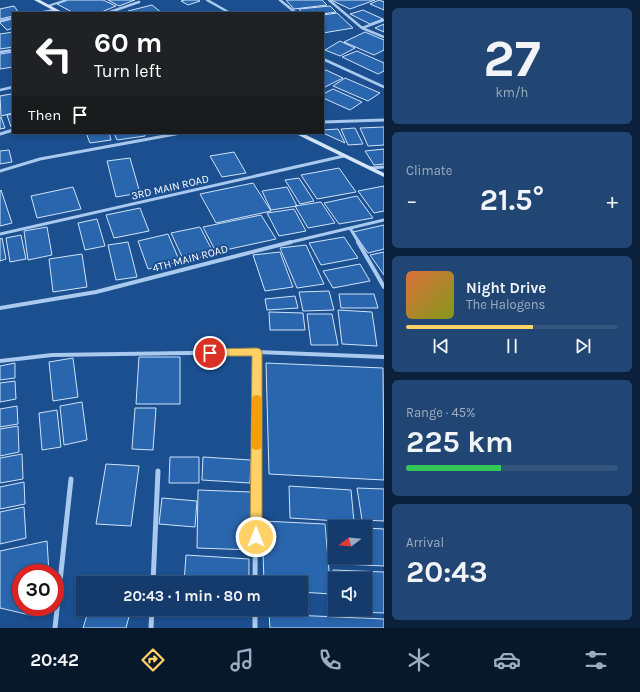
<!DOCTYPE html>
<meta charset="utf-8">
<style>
body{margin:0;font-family:Karla,sans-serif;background:#214673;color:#f1f3f6;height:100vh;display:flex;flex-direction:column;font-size:15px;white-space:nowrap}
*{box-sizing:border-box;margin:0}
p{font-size:13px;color:#9dadc1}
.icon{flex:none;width:22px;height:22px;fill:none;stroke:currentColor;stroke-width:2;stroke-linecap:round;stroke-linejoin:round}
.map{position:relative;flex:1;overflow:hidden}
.sheet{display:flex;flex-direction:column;gap:8px;padding:8px;background:#0b203b;width:256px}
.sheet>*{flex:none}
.banner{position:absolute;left:12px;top:12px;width:312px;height:122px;border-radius:0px;box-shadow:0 2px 6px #0003,0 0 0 1px #33557e;background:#202124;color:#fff;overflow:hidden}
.needle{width:26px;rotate:254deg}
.tools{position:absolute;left:328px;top:520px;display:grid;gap:8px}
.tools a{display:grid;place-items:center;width:44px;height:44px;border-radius:0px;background:#143b6b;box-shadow:0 2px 6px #0003,0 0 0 1px #33557e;font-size:20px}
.speed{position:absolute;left:12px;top:564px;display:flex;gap:8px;font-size:20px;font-weight:700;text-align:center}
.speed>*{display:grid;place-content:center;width:52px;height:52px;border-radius:50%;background:#143b6b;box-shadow:0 2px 6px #0003,0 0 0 1px #33557e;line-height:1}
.speed .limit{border:6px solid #d22;background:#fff;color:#111}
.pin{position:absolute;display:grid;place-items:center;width:34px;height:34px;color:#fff;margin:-17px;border:2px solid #fff;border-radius:50%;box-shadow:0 1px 4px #0007}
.me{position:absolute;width:44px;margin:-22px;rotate:0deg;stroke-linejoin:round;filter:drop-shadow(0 0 3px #0008)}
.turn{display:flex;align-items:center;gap:14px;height:84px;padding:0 16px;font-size:18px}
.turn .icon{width:52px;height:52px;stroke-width:2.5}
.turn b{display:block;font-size:28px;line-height:34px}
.then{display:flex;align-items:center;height:38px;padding:0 16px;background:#0003;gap:8px;font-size:15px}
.big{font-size:30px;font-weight:700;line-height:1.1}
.sheet .tile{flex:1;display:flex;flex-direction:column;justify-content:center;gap:6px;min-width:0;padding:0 14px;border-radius:6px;background:#214673}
.sheet .dial{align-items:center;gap:0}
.dial b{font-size:52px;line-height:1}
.song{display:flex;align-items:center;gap:12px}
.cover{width:48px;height:48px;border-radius:6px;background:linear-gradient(135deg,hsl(20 70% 55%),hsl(70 70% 35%))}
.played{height:4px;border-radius:2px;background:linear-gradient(90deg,#ffd166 60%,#33557e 60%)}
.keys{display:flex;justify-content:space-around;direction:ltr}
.heat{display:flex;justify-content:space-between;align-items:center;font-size:22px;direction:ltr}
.charge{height:6px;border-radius:3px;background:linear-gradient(90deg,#34c759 45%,#33557e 0)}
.trip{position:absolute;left:76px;top:576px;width:232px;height:40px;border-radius:0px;background:#143b6b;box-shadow:0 2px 6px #0003,0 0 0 1px #33557e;font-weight:700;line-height:40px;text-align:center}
.dock{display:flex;height:64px;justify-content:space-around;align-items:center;background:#08182b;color:#9dadc1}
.dock .icon{width:28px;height:28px}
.dock .selected{color:#ffd166}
.dock b{font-size:18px;color:#f1f3f6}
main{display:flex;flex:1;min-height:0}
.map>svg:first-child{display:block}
</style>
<main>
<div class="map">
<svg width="384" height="628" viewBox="0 0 384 628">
<rect width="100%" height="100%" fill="#1b4f8f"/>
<path fill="#2a66ad" stroke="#cfe3fa" d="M68,0H103L116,6L99,13H74L57,4Z
M108,0H135L119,6Z
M185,0H198L200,1L188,5L181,1Z
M286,0H322L327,5L294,9Z
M331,0H375L350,9Z
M379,0L384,2V10L370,4Z
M152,5L162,13H130L128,11Z
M14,6L19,13H13V16L0,19V9Z
M330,6L336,12L323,14L302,13L299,9Z
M363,10L383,19L370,24L350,14Z
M337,13L353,28L323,33V15Z
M12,19L13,28L7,30L0,23V22Z
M384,24V32L375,28Z
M13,32V47L0,49V34Z
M365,32L384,40V50L374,55L344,42Z
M340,41L355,48L340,56L325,50Z
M357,51L384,63V71L378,74L342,57Z
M13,52V67L0,69V54Z
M326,70L343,78L323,88V72Z
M345,78L380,93L368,101L333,86Z
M333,89L362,102L350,110L323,98V94Z
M11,94L13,99V113L1,116L0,96Z
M13,114V127H11L7,115Z
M0,117H1L5,128L0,129Z
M384,127V145L368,146L360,128Z
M355,128L363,144L348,145L341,129Z
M338,129L345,143L323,133V130Z
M86,133H109L111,140L90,143Z
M114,133H144L145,136L117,140Z
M384,149V164L374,165L365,151Z
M9,150L12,162L0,164V151Z
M234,152L246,173L222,177L210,156Z
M130,158L140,193L116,197L107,161Z
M339,168L356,192L317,199L301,175Z
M299,178L314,201L300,204L285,180Z
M253,183L271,211L216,223L200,194Z
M384,186V211L374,213L358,191Z
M73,187L81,209L37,218L31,196Z
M287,187L297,206L271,210L262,191Z
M1,190L12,223L0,226V191Z
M357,196L373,218L339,224L324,203Z
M321,202L335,223L308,228L295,206Z
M140,208L149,231L114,238L106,215Z
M294,209L306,231L279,236L267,213Z
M261,215L276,239L216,252L203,227Z
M97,219L105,246L85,250L78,223Z
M384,225V249L368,253L353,232Z
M47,227L52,255L28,260L24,231Z
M200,227L214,254L184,261L171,233Z
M168,234L180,262L148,269L138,241Z
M21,235L26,259L10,262L6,238Z
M344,237L358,258L321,265L309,243Z
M2,238L6,259L0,261V239Z
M128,242L137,277L116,280L108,245Z
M306,245L324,284L297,288L280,248Z
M280,252L293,287L265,291L253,255Z
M384,252V275L370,255Z
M82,254L87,287L53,292L49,259Z
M360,264L370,281L333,288L323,271Z
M329,291L334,310L303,311L299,292Z
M339,294H374L378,308H341Z
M295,296L298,308L267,310L265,299Z
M338,310L372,312L377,346L342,344Z
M269,312L303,313L305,330H270Z
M307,314H332L338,345H311Z
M139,357H180V404H136Z
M73,358L78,397L53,401L49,362Z
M15,363V378L0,380V366Z
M266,363L383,368L384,480L269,474Z
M15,381L16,399L0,402V383Z
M82,402L87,440L64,445L60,406Z
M17,406L18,424L0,427V409Z
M135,408H156L153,450L132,449Z
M57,410L61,447L42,450L39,413Z
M18,426L19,452L0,456V429Z
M22,454L23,479L0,483V458Z
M170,457H199V483H169Z
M203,457L251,460L250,483L202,480Z
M106,464L139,466L131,526L96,524Z
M24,482L25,504L0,509V487Z
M289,486L351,490L354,522L290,518Z
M357,488L384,489V521L362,520Z
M198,490L251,492L253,550L197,548Z
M162,498L197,501L195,527L159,524Z
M24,507L26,538L0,544V512Z
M262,521L325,524L331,594L301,592V583H264Z
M365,528L384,529V566L342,564L341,557H365Z
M47,541L49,573H21V607H52V610L30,615L0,608V551Z
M186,555L249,559V583H184Z
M333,570L384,572V613L338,611L337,609H365V579H335V587Z
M89,609H131L126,628H83Z
M269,614L384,619V628H270Z"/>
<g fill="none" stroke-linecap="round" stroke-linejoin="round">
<path stroke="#a9c9ee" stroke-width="2" d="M48,6L66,0"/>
<path stroke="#a9c9ee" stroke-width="2.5" d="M207,0L230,13
M280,0L296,13
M329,0L362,28L384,37
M38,13L55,10
M107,13L139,2
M0,21L13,18
M362,28L384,20
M0,52L13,50
M323,59L384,87
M0,90L13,87"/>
<path stroke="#a9c9ee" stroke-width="3" d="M323,122L384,120
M0,134L13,130
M370,168L384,167
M0,171L40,159L181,133
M350,228L359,243
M0,234L344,156
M287,243L384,220"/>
<path stroke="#a9c9ee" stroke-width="4" d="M358,242L384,287
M0,308L96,292L291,242
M0,361L52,355L257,352L384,357
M256,413L257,352"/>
<path stroke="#a9c9ee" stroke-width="5" d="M153,583L158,471
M255,583L256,412
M255,609V628
M55,628L71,479
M151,628L152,609"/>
<path fill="#d6e6fa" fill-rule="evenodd" d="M34,0H40L64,13H58Z
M294,133H302L384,173V177Z"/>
</g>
<path fill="#ffd166" stroke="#a68842" d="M257,348L260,349L262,352V537L260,541L256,543L252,541L250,537L252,356H210L206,355L205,353L206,350L210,349Z"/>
<path fill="#f59e0b" d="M257,395L260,396L262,399V446L260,449L256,450L253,449L251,446L252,399L253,396Z"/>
<g text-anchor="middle" stroke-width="4" stroke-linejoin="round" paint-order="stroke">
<g font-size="11" fill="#fff" stroke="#1b4f8f">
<text transform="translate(170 187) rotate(-13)" y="4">3RD MAIN ROAD</text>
<text transform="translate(190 258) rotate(-15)" y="4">4TH MAIN ROAD</text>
</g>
</g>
</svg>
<div class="tools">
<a><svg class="needle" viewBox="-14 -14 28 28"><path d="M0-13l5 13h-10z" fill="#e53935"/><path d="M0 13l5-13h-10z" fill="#9dadc1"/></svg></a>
<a><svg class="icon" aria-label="sound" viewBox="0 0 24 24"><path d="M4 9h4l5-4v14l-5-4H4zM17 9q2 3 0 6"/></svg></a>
</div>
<div class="speed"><div class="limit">30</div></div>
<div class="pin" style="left:210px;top:353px;background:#d93025"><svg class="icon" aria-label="arrive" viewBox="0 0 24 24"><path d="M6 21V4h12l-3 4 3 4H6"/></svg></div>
<svg class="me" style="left:256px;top:537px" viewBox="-20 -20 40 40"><circle r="17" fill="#ffd166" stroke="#fff" stroke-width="3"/><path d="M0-11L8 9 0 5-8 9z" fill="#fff"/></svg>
<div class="trip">20:43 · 1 min · 80 m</div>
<div class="banner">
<div class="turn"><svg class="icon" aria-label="left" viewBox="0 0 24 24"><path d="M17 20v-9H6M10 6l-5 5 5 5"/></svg><div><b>60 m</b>Turn left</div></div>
<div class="then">Then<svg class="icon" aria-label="arrive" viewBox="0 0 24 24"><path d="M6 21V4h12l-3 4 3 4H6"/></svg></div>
</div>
</div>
<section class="sheet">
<div class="tile dial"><b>27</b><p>km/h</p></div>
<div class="tile"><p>Climate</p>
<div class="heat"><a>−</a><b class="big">21.5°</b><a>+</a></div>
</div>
<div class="tile">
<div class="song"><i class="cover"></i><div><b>Night Drive</b><p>The Halogens</p></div></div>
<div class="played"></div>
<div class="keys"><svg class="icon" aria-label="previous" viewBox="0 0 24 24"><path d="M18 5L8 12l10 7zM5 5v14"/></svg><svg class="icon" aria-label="pause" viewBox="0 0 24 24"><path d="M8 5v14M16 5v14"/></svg><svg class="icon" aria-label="next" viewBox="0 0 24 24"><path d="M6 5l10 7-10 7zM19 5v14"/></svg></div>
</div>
<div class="tile"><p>Range · 45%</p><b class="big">225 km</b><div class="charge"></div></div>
<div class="tile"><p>Arrival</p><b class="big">20:43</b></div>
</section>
</main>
<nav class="dock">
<b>20:42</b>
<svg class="icon selected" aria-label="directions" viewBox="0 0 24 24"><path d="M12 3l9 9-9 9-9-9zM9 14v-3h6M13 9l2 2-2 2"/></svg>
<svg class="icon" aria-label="music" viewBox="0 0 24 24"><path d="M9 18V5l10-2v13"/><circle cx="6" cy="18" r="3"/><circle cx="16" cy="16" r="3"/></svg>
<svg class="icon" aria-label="phone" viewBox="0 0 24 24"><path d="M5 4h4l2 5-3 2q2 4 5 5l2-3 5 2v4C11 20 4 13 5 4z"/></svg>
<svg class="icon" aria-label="climate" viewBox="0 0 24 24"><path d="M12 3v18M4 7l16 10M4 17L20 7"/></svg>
<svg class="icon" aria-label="car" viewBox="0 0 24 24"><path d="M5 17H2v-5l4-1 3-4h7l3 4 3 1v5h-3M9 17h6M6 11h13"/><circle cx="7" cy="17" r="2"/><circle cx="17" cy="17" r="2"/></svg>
<svg class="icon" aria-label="filters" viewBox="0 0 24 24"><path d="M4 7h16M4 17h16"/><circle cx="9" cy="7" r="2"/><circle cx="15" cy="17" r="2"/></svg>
</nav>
